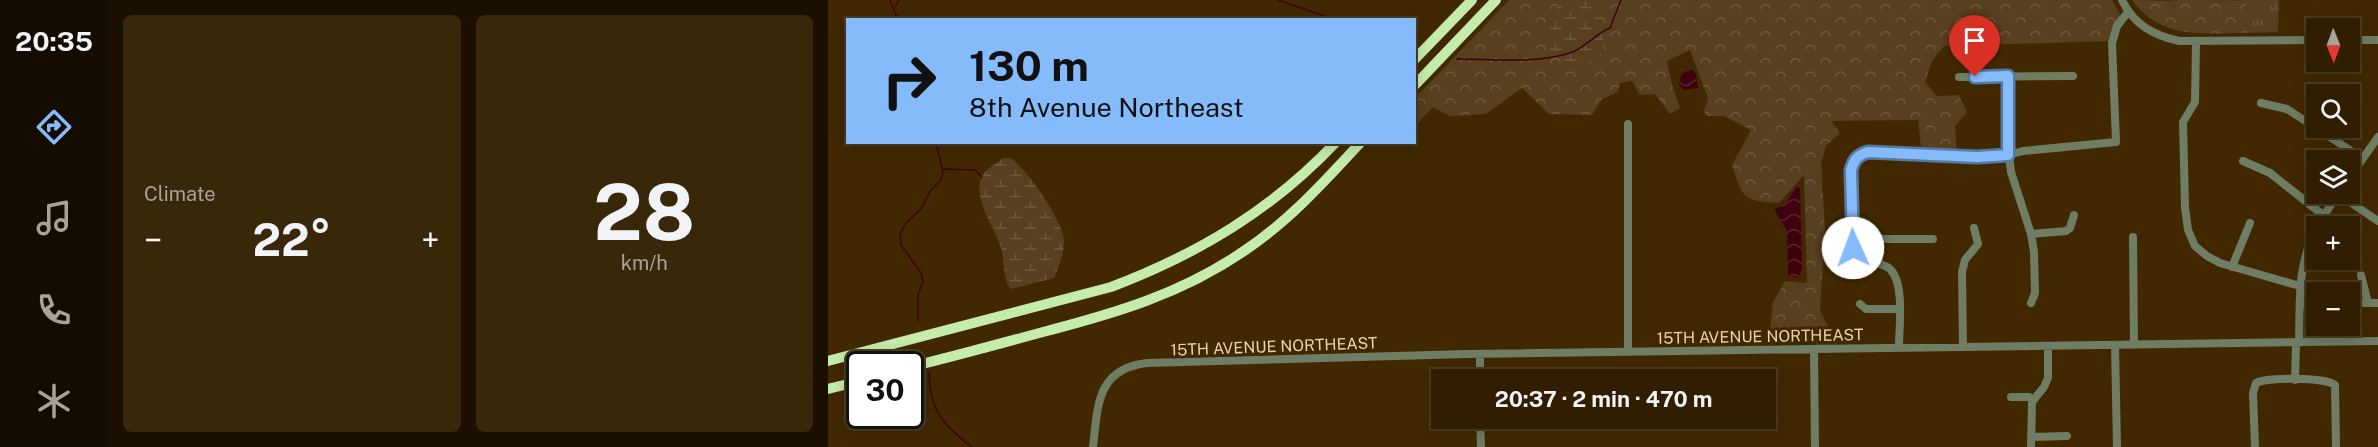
<!DOCTYPE html>
<meta charset="utf-8">
<style>
body{margin:0;font-family:"Public Sans",sans-serif;background:#39270a;color:#f1f3f6;height:100vh;display:flex;flex-direction:column;font-size:22px;white-space:nowrap}
*{box-sizing:border-box;margin:0}
p{font-size:20px;color:#a8a299}
.icon{flex:none;width:33px;height:33px;fill:none;stroke:currentColor;stroke-width:2;stroke-linecap:round;stroke-linejoin:round}
.map{position:relative;flex:1;overflow:hidden}
.panel{display:flex;flex-direction:column;gap:15px;padding:15px;background:#1b1000;width:720px}
.panel>*{flex:none}
.guide{position:absolute;left:18px;top:18px;width:570px;height:126px;border-radius:0px;box-shadow:0 3px 15px #0003,0 0 0 2px #4c3c22;background:#85bbfb;color:#111;overflow:hidden}
.needle{width:39px;rotate:179deg}
.buttons{position:absolute;left:1478px;top:18px;display:grid;gap:12px}
.buttons a{display:grid;place-items:center;width:54px;height:54px;border-radius:0px;background:#311e00;box-shadow:0 3px 15px #0003,0 0 0 2px #4c3c22;font-size:30px}
.speed{position:absolute;left:18px;top:351px;display:flex;gap:12px;font-size:30px;font-weight:700;text-align:center}
.speed>*{display:grid;place-content:center;width:78px;height:78px;border-radius:50%;background:#311e00;box-shadow:0 3px 15px #0003,0 0 0 2px #4c3c22;line-height:1}
.speed .limit{border:3px solid #111;border-radius:9px;background:#fff;color:#111}
.pin{position:absolute;display:grid;place-items:center;width:51px;height:51px;color:#fff;margin:-62px -26px;border-radius:50% 50% 50% 0;rotate:-45deg;box-shadow:0 0 6px #0007}
.pin .icon{rotate:45deg}
.me{position:absolute;width:66px;margin:-33px;rotate:358deg;stroke-linejoin:round;filter:drop-shadow(0 0 4px #0008)}
.turn{display:flex;align-items:center;gap:21px;height:126px;padding:0 24px;font-size:27px}
.turn .icon{width:78px;height:78px;stroke-width:2.5}
.turn b{display:block;font-size:42px;line-height:51px}
.big{font-size:45px;font-weight:700;line-height:1.1}
.panel .card{flex:1;display:flex;flex-direction:column;justify-content:center;gap:9px;min-width:0;padding:0 21px;border-radius:9px;background:#39270a}
.panel .dial{align-items:center;gap:0}
.dial b{font-size:78px;line-height:1}
.heat{display:flex;justify-content:space-between;align-items:center;font-size:33px;direction:ltr}
.panel .tiles{flex:1;display:grid;gap:15px;grid-template-columns:repeat(2,1fr)}
.trip{position:absolute;left:603px;top:369px;width:345px;height:60px;border-radius:0px;background:#311e00;box-shadow:0 3px 15px #0003,0 0 0 2px #4c3c22;font-weight:700;line-height:60px;text-align:center}
main{display:flex;flex:1;min-height:0}
.menu{display:flex;flex-direction:column;width:108px;justify-content:space-around;align-items:center;background:#140c00;color:#a8a299}
.menu .icon{width:42px;height:42px}
.menu .selected{color:#85bbfb}
.menu b{font-size:27px;color:#f1f3f6}
.map>svg:first-child{display:block}
</style>
<main>
<nav class="menu">
<b>20:35</b>
<svg class="icon selected" aria-label="directions" viewBox="0 0 24 24"><path d="M12 3l9 9-9 9-9-9zM9 14v-3h6M13 9l2 2-2 2"/></svg>
<svg class="icon" aria-label="music" viewBox="0 0 24 24"><path d="M9 18V5l10-2v13"/><circle cx="6" cy="18" r="3"/><circle cx="16" cy="16" r="3"/></svg>
<svg class="icon" aria-label="phone" viewBox="0 0 24 24"><path d="M5 4h4l2 5-3 2q2 4 5 5l2-3 5 2v4C11 20 4 13 5 4z"/></svg>
<svg class="icon" aria-label="climate" viewBox="0 0 24 24"><path d="M12 3v18M4 7l16 10M4 17L20 7"/></svg>
</nav>
<section class="panel">
<div class="tiles">
<div class="card"><p>Climate</p>
<div class="heat"><a>−</a><b class="big">22°</b><a>+</a></div>
</div>
<div class="card dial"><b>28</b><p>km/h</p></div>
</div>
</section>
<div class="map">
<svg width="1550" height="447" viewBox="0 0 1550 447">
<defs>
<pattern id="grass-tufts" width="24" height="20" patternUnits="userSpaceOnUse" patternTransform="scale(1.5)"><rect width="24" height="20" fill="#573f1f"/><path d="M3 7l-1-3M5 7V3M7 7l1-3M15 17l-1-3M17 17v-4M19 17l1-3" fill="none" stroke="#6f5a3d"/></pattern>
<pattern id="forest-crowns" width="20" height="18" patternUnits="userSpaceOnUse" patternTransform="scale(1.5)"><rect width="20" height="18" fill="#573f1f"/><path d="M2 6a3 3 0 1 1 6 0M12 15a3 3 0 1 1 6 0" fill="none" stroke="#6f5a3d"/></pattern>
<pattern id="wetland-marsh" width="20" height="14" patternUnits="userSpaceOnUse" patternTransform="scale(1.5)"><rect width="20" height="14" fill="#573f1f"/><path d="M1 5h8M5 5V1M11 12h8M15 12V8" fill="none" stroke="#6f5a3d"/></pattern>
<pattern id="water-waves" width="16" height="10" patternUnits="userSpaceOnUse" patternTransform="scale(1.5)"><rect width="16" height="10" fill="#3f0010"/><path d="M0 5q4-4 8 0t8 0" fill="none" stroke="#5b2430"/></pattern>
</defs>
<rect width="100%" height="100%" fill="#412800"/>
<path fill="url(#grass-tufts)" d="M1340,0H1451L1450,29L1449,32L1419,33L1425,15L1416,0L1361,3Z"/>
<path fill="url(#forest-crowns)" d="M681,0H1284L1294,18L1285,41L1116,46L1104,61L1097,82L1109,96L1131,95L1139,112L1127,126L1129,156L1094,154L1090,120L1003,121L1012,133L998,146L993,164L997,230L992,311L1009,344L990,345L985,342L960,341L942,331L945,302L957,281L979,283L976,175L951,203C915,201 915,199 904,165L923,130L896,116H878L876,110L880,99L862,50L839,61L844,85L852,108L842,114L827,94L812,95L804,81L792,83L790,92L774,99L764,115L721,114L694,88L658,114L622,116L605,107L587,126V98Z
M1304,0C1342,0 1378,4 1416,0L1425,15L1419,33C1374,33 1333,40 1304,0Z"/>
<path fill="url(#wetland-marsh)" d="M737,0H762C776,12 777,38 774,55C764,64 743,65 731,59C727,57 724,52 721,48C720,31 721,10 737,0Z
M175,158H183C199,169 236,222 236,241C236,254 231,267 226,278L183,289C174,279 177,261 173,248C167,226 137,190 160,169C164,165 170,162 175,158Z"/>
<path fill="url(#water-waves)" d="M863,68L868,74L870,88L856,90L851,85L853,75Z
M970,185L972,188L974,269L971,277L960,276L959,231L946,209L956,205Z"/>
<g fill="none" stroke-linecap="round" stroke-linejoin="round">
<path stroke="#3f0010" stroke-width="1.5" d="M62,0L70,20
M450,0L508,20
M67,7L71,0
M629,59C666,59 706,64 742,53C757,48 767,34 782,28L793,0
M115,169L147,170L154,177
M90,321V295L95,281L93,273L73,245L72,235L77,224L93,209L102,191L113,180L115,172L108,142
M101,372C101,410 115,425 144,447"/>
<path stroke="#6e7d63" stroke-width="8" d="M1294,0C1306,25 1325,35 1351,41L1488,40
M1521,40H1550
M1368,41L1367,102L1355,122L1357,207L1360,230L1367,246L1379,256L1392,263L1472,286
M1180,76L1181,155L1183,172L1203,234L1206,252L1207,293L1203,303
M1131,77L1245,76
M1521,102L1523,103
M1433,103L1459,109L1534,158
M800,124V351
M1415,161L1442,173L1495,215
M1521,178L1550,137
M1489,226L1510,194L1550,221
M1203,234L1238,231L1242,228L1246,215
M1305,237L1306,345
M1024,239H1105
M1404,267L1422,223
M1533,275L1540,303
M1521,303H1550
M1032,304L1038,309H1071
M1472,304H1488
M1471,343C1472,303 1469,265 1488,229
M1287,345L1289,447
M1071,347C1071,328 1077,283 1062,269C1054,262 1041,263 1032,258L1025,248L1023,170C1026,160 1030,155 1040,152C1086,154 1152,164 1195,151L1288,142L1284,43L1289,26L1300,12
M1135,347L1134,272L1137,260L1150,244L1146,228
M986,349L987,447
M652,354V380
M1467,380L1468,343
M1183,397H1201L1205,400
M652,418L653,447
M1203,437L1239,436
M265,447C270,406 268,369 319,363L638,354L1550,341
M1203,447L1204,402L1216,387L1220,378V346
M1427,447L1425,393L1428,383C1438,377 1498,377 1507,385L1508,447"/>
<path stroke="#c5ecab" stroke-width="10" d="M586,60L644,0
M586,86L668,0
M0,361L283,287C370,254 444,210 508,142
M82,367C127,356 171,344 215,332C288,313 353,294 416,251C461,221 497,181 533,142
M0,389L32,381"/>
</g>
<g fill="none" stroke-linecap="round" stroke-linejoin="round">
<defs>
<path id="route" d="M1025,248L1023,170C1026,159 1030,155 1040,152L1149,157L1180,155V76L1147,77"/>
</defs>
<use href="#route" stroke="#567aa3" stroke-width="15"/>
<use href="#route" stroke="#85bbfb" stroke-width="10"/>
</g>
<g text-anchor="middle" stroke-width="6" stroke-linejoin="round" paint-order="stroke">
<g font-size="16" fill="#ecd1b0" stroke="#412800">
<text transform="translate(932 336) rotate(-1)" y="6">15TH AVENUE NORTHEAST</text>
<text transform="translate(446 346) rotate(-2)" y="6">15TH AVENUE NORTHEAST</text>
</g>
</g>
</svg>
<div class="buttons">
<a><svg class="needle" viewBox="-14 -14 28 28"><path d="M0-13l5 13h-10z" fill="#e53935"/><path d="M0 13l5-13h-10z" fill="#a8a299"/></svg></a>
<a><svg class="icon" aria-label="search" viewBox="0 0 24 24"><circle cx="10" cy="10" r="6"/><path d="M15 15l6 6"/></svg></a>
<a><svg class="icon" aria-label="layers" viewBox="0 0 24 24"><path d="M12 4l9 5-9 5-9-5zM3 14l9 5 9-5"/></svg></a>
<a>+</a>
<a>−</a>
</div>
<div class="speed"><div class="limit">30</div></div>
<div class="pin" style="left:1147px;top:77px;background:#d93025"><svg class="icon" aria-label="arrive" viewBox="0 0 24 24"><path d="M6 21V4h12l-3 4 3 4H6"/></svg></div>
<svg class="me" style="left:1025px;top:248px" viewBox="-20 -20 40 40"><circle r="19" fill="#fff"/><path d="M0-13L10 11 0 6-10 11z" fill="#85bbfb"/></svg>
<div class="trip">20:37 · 2 min · 470 m</div>
<div class="guide">
<div class="turn"><svg class="icon" aria-label="right" viewBox="0 0 24 24"><path d="M7 20v-9h11M14 6l5 5-5 5"/></svg><div><b>130 m</b>8th Avenue Northeast</div></div>
</div>
</div>
</main>
